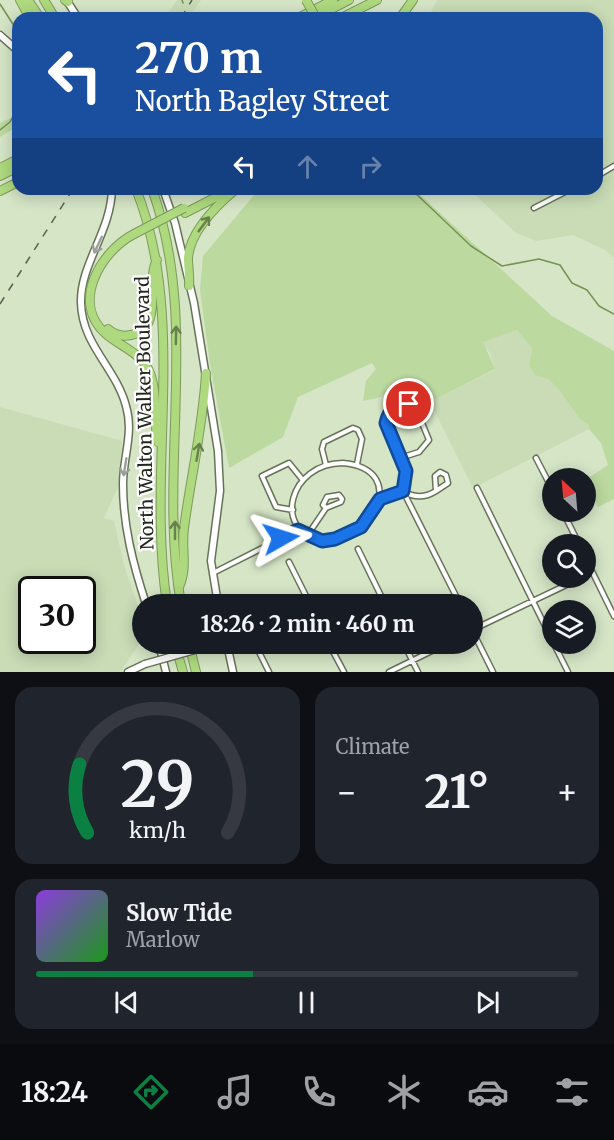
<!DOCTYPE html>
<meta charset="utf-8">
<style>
body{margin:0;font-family:Merriweather,serif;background:#20242c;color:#f1f3f6;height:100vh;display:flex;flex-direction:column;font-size:22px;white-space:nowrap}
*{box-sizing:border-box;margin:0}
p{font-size:20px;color:#9ea1a6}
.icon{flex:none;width:33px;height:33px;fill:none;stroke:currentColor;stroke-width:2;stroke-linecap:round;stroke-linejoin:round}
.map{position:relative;height:672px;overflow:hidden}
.details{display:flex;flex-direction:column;gap:15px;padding:15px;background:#0d0f14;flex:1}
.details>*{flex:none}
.banner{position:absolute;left:12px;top:12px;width:591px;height:183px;border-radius:18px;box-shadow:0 3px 15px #0003;background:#1a4fa0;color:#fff;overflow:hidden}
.needle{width:39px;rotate:334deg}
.tools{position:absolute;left:542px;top:468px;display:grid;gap:12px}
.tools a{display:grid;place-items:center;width:54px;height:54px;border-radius:50%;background:#171b24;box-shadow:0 3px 15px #0003;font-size:30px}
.speed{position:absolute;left:18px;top:576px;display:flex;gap:12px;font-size:30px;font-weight:700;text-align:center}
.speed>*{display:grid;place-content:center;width:78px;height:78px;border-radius:50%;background:#171b24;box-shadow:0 3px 15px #0003;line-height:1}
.speed .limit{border:3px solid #111;border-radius:9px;background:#fff;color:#111}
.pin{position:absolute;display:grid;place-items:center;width:51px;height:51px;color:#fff;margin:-26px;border:3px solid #fff;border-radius:50%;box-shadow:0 2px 6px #0007}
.me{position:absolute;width:66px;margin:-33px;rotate:84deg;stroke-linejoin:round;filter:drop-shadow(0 0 4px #0008)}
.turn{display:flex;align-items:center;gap:21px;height:126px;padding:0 24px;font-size:27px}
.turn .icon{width:78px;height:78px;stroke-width:2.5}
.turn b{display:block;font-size:42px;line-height:51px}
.lanes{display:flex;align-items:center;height:57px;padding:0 24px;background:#0003;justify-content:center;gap:30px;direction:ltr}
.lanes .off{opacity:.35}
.big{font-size:45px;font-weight:700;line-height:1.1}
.details .tile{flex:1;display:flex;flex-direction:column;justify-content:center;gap:9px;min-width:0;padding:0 21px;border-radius:18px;background:#20242c}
.details .dial{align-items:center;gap:0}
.dial svg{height:156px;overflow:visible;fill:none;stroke:#363941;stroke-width:7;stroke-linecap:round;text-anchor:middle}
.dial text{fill:#f1f3f6;stroke:none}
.song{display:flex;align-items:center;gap:18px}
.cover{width:72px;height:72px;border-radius:9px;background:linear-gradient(135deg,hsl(270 70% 55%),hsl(120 70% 35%))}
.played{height:6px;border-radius:3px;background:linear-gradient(90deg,#0b8043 40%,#363941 40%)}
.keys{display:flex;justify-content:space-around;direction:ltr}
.heat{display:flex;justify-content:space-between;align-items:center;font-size:33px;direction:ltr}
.details .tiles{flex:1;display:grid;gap:15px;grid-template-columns:1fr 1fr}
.tile:last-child{grid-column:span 2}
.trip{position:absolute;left:132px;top:594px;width:351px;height:60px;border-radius:30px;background:#171b24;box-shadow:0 3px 15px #0003;font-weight:700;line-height:60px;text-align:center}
.tabs{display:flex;height:96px;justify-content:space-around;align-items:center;background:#090b0e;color:#9ea1a6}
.tabs .icon{width:42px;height:42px}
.tabs .active{color:#0b8043}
.tabs b{font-size:27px;color:#f1f3f6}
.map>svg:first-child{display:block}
</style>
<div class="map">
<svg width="614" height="672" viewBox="0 0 614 672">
<rect width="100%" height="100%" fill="#d5e5c6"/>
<path fill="#c9dcb6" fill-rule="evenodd" d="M177,0H201L189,18H165Z
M437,0H614V258L605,250L573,235L536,241L516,233L469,189H597V18H428Z
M517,330L532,349L529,367L535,375L548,379L558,387L580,419L589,425V429L473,488L430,402L495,370L490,353L482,342Z
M0,407L122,441L118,487L104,518L114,521L124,565L140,612L142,640L120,672H0ZM32,590H82V640H32Z"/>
<path fill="#bcd9a0" d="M18,111V126L0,137V123L15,116Z
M264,189H414L552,316L614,351V499L598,507L585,480L608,465L601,443L589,429V425L580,419L557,387L548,379L535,375L529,366L532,349L517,330L483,342L495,369L430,402L422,386L396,384L381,397L363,401L366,381L376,369L372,363L298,397L283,437L229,468L210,364L200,290L203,256L255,194Z"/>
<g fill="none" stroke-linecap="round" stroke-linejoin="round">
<path stroke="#749451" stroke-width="1.5" d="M182,0L183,3
M0,4L18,32
M0,130L10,122L18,107
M411,189L471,246L502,266L539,259L560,265L572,283L587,290L599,306L614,314"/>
<defs>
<path id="street" d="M597,176L614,166
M534,208L571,189
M400,458L419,452L429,440L422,423L407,403C364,410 402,452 406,473C407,479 404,485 403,491L460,604
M536,458L552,489
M343,463C414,470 367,549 321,540C272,531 289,463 343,463Z
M326,465L322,449L324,442L353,428L358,430L362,439L357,464
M440,472L446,475L448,483L436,491L435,476Z
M477,488L552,640
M380,499L403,491C414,498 425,498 436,491
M293,510L276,507L262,476L289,463L302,479
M563,512L579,544
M307,536L326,508L341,502L342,499L339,495L327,497L323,505L326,508
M358,549L385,604
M585,557L614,616
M289,562L310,604
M213,573L298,530
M585,576L592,572
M255,644L269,672
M329,644L344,672
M404,644L418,672
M554,644L568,672
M389,672L446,644
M493,672L472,630L581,578"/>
<path id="secondary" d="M67,1L78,18
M0,35L18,51
M112,189C111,232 80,264 81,303C82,345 116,368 126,406C134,433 123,457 123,484C123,526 133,564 146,604
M163,189L175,223L194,303L218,451L220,491L211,561L218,604
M159,644L166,672
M227,644L233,672
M128,672L145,664"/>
<path id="highway" d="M20,0L30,18
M28,0L40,18
M44,0L55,18
M65,0L68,2
M298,18L333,0
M314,18L349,0
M341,18L377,0
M400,18L413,0
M0,168L18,159
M0,176L18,167
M136,189C188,319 146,468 167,604
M152,189C201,324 157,467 181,604
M0,191L18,182
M185,213L230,190
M134,234C101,251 70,303 106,334C121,347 142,353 150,373C158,394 153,420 158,442
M189,286C190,277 188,268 188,258C190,232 217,205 236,189
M108,329C115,335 122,337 131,335C165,329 145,281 157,260
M179,587C188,567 181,549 184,528C191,476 203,426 206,373
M175,644L183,672
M189,644L196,672"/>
</defs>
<use href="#street" stroke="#667358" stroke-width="7"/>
<use href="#secondary" stroke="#667358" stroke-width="9"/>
<use href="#highway" stroke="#7d9b5c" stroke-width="10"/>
<use href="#street" stroke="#fff" stroke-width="4"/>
<use href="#secondary" stroke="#fff" stroke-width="6"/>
<use href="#highway" stroke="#aed97e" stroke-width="8"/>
<path stroke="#596150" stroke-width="1.5" stroke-dasharray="8 8" stroke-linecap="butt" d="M181,18L192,0
M0,304L73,189"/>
<defs>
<path id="secondary-bridge" d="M145,664L216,644"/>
<path id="highway-bridge" d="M306,0L316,18
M134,234L184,208"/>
</defs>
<use href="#secondary-bridge" stroke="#667358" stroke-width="9" stroke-linecap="butt"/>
<use href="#highway-bridge" stroke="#7d9b5c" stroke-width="10" stroke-linecap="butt"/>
<use href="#secondary-bridge" stroke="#fff" stroke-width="6"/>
<use href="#highway-bridge" stroke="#aed97e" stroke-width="8"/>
</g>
<defs><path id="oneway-shaft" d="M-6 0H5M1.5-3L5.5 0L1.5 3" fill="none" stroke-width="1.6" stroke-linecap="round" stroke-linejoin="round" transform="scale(1.5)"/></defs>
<g stroke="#68804d">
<use href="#oneway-shaft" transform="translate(204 224) rotate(-53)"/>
<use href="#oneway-shaft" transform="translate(176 335) rotate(-89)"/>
<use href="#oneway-shaft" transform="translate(198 452) rotate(-80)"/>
<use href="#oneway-shaft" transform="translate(175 530) rotate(-90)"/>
</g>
<g stroke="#9c9e99">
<use href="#oneway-shaft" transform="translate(98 245) rotate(115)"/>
<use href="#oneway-shaft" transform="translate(125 467) rotate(99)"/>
</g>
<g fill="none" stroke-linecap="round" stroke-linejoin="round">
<defs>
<path id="route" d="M281,538L298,530L322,541L335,539L361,527L380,499L403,491L406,471L386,423C389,411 396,402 409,404"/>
</defs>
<use href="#route" stroke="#114b97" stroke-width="15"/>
<use href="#route" stroke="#1a73e8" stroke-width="10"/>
</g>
<g text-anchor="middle" stroke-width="4.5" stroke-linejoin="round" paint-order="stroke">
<g font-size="18" fill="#22271c" stroke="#fff">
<text transform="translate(145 413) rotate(-91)" y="6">North Walton Walker Boulevard</text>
</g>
</g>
</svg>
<div class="tools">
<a><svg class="needle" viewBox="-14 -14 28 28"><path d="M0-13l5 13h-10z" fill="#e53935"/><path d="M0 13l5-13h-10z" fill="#9ea1a6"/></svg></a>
<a><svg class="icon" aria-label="search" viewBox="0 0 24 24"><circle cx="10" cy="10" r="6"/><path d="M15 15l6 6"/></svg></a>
<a><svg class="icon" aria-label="layers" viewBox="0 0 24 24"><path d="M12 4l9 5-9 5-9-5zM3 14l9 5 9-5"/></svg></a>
</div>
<div class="speed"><div class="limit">30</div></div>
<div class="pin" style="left:409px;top:404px;background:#d93025"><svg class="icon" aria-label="arrive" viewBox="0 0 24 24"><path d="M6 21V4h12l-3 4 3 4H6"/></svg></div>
<svg class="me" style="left:281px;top:538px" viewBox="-20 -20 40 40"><path d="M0-17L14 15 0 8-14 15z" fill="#1a73e8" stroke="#fff" stroke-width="4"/></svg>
<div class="trip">18:26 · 2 min · 460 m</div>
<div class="banner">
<div class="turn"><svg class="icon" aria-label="left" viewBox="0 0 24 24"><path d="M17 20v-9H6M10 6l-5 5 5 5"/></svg><div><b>270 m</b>North Bagley Street</div></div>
<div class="lanes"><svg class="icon" aria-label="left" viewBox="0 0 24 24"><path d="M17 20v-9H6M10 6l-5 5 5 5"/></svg><svg class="icon off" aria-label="ahead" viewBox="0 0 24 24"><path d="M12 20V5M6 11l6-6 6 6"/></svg><svg class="icon off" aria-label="right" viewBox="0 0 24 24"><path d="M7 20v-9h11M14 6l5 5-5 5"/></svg></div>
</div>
</div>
<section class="details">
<div class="tiles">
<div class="tile dial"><svg viewBox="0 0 100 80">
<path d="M14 69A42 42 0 1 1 86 69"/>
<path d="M14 69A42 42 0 0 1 10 34" stroke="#0b8043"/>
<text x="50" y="56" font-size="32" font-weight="700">29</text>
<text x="50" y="72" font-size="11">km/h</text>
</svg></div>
<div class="tile"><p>Climate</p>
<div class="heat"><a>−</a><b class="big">21°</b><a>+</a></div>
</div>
<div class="tile">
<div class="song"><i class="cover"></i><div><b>Slow Tide</b><p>Marlow</p></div></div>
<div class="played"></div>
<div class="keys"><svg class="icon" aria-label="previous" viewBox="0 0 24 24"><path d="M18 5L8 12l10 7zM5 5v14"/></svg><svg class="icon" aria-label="pause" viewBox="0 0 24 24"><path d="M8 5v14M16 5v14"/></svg><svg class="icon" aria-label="next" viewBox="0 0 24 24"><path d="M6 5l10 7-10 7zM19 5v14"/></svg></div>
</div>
</div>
</section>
<nav class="tabs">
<b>18:24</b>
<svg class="icon active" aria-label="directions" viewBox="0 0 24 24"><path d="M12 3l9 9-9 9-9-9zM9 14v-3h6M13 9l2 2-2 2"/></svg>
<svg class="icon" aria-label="music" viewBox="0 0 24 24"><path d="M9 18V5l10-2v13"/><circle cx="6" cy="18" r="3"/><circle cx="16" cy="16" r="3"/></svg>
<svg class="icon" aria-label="phone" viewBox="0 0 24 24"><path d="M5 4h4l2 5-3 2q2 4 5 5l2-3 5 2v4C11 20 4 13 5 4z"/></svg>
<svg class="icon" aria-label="climate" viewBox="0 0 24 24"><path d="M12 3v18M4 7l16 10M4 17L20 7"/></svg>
<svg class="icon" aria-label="car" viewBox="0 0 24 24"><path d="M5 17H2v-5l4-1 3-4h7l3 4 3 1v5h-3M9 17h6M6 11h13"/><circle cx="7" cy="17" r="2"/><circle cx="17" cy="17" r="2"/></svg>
<svg class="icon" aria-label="filters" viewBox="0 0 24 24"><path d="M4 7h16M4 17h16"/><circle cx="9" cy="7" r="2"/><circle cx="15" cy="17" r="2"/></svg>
</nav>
